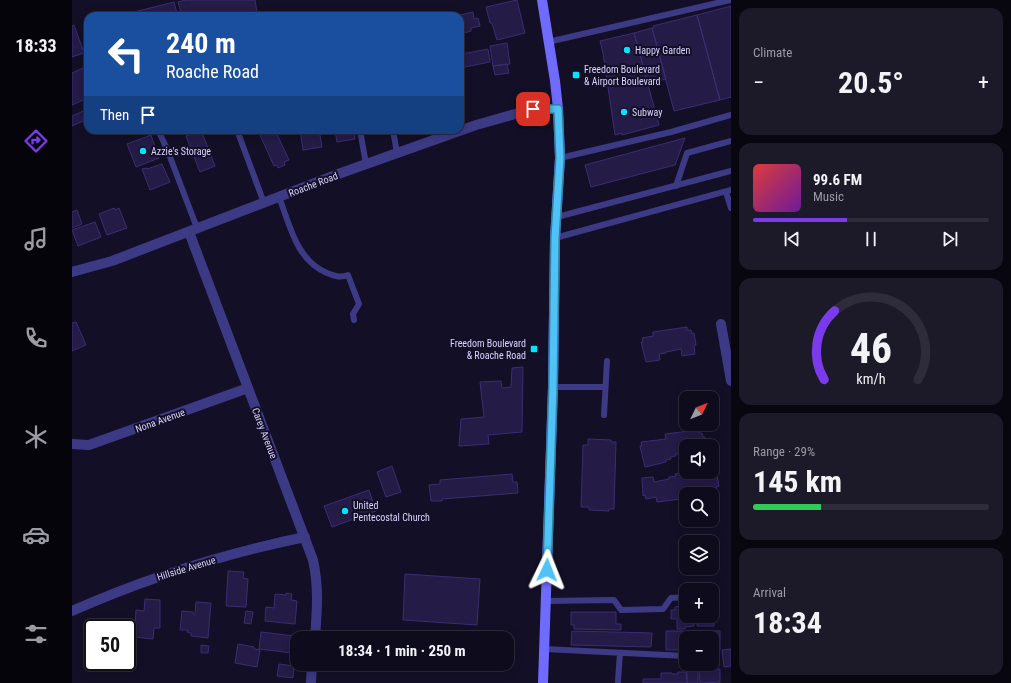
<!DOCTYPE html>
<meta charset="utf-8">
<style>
body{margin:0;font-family:"Roboto Condensed",sans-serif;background:#1c1929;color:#f1f3f6;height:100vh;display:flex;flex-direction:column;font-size:15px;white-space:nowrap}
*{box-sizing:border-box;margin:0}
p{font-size:13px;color:#9b9ba3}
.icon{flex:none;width:22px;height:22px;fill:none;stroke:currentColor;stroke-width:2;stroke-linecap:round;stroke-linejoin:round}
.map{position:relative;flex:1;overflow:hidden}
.side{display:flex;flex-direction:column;gap:8px;padding:8px;background:#08060f;width:280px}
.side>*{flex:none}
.guide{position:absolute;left:12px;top:12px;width:380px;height:122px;border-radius:12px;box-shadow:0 2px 10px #0003,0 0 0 1px #2e2b3b;background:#1a4fa0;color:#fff;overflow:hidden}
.needle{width:26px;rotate:47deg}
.controls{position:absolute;left:607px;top:391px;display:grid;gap:8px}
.controls a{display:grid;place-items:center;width:40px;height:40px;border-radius:8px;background:#0e0b1c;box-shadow:0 2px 10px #0003,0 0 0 1px #2e2b3b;font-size:20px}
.speed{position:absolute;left:12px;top:619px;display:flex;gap:8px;font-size:20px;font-weight:700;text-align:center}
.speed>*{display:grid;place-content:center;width:52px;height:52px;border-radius:50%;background:#0e0b1c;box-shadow:0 2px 10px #0003,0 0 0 1px #2e2b3b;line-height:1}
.speed .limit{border:2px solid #111;border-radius:6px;background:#fff;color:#111}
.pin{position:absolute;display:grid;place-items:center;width:34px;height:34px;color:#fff;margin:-17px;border-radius:8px;box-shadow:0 2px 6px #0006}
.me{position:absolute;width:44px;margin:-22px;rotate:2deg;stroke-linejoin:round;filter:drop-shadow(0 0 3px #0008)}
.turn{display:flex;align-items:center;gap:14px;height:84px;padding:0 16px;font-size:18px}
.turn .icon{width:52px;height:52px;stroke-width:2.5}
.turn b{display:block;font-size:28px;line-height:34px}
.then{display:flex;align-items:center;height:38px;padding:0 16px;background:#0003;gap:8px;font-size:15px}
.big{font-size:30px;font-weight:700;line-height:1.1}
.side .tile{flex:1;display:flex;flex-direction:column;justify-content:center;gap:6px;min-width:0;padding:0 14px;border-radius:12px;background:#1c1929}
.side .dial{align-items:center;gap:0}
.dial svg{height:104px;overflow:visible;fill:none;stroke:#2e2b3b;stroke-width:7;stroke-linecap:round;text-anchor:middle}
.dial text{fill:#f1f3f6;stroke:none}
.song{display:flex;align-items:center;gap:12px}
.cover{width:48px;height:48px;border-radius:6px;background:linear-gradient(135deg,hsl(0 70% 55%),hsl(280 70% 35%))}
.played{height:4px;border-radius:2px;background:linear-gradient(90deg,#7c3aed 40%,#2e2b3b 40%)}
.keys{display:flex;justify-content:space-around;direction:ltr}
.heat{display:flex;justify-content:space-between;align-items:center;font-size:22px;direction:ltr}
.charge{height:6px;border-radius:3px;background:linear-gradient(90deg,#34c759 29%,#2e2b3b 0)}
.trip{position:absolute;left:218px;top:631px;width:224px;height:40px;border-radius:12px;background:#0e0b1c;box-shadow:0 2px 10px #0003,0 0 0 1px #2e2b3b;font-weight:700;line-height:40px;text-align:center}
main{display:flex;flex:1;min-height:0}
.tab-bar{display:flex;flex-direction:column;width:72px;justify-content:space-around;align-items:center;background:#06040b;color:#9b9ba3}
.tab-bar .icon{width:28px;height:28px}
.tab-bar .selected{color:#7c3aed}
.tab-bar b{font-size:18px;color:#f1f3f6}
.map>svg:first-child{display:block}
</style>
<main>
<nav class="tab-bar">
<b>18:33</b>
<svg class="icon selected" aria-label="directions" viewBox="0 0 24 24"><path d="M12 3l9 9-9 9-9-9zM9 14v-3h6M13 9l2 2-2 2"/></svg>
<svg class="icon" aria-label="music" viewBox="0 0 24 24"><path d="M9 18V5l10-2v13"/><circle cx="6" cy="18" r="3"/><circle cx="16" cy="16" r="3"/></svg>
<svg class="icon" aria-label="phone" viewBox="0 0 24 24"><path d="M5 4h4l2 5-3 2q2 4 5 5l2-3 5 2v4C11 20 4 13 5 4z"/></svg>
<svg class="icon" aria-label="climate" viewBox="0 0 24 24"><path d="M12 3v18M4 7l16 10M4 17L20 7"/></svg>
<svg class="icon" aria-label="car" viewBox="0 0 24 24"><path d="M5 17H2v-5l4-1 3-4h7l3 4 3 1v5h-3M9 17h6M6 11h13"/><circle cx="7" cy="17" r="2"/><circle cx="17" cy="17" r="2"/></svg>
<svg class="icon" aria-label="filters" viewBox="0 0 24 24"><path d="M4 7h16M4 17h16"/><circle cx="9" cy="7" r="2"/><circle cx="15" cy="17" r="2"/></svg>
</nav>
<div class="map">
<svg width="659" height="683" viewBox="0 0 659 683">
<rect width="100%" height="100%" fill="#130f26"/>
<path fill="#241b47" stroke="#3b2d73" d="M114,0H183L185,12L169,16H110L106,2Z
M445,0L453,33L425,40L420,23H418L414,7Z
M102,2L105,13L91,16H46Z
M659,6V97L648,100L625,15Z
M401,12L402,19L406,18L408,26L399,28V31L392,33L388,15Z
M625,15L648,100L602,111L580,28H582L581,26Z
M16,23V42L12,24Z
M2,25L12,53L0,57V26Z
M580,28L594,79L576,84L562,33Z
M562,33L587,125L550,135V133L543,135L531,53L528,41Z
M435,43L438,64L421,66L418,46Z
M388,49L390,54L416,49L418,62L388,68Z
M435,64L437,73L423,75L421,66Z
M16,66V98L0,105V73Z
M16,109V119L0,126V116Z
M129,130L143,166L128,172L114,136Z
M188,130H203L217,160L212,162L213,165L206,168L205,165L202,166L188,135L189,134Z
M228,130H247L250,147L231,150Z
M263,130H282L283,139L265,142Z
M296,130H316V131L297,134Z
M79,135L87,158L64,167L55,144Z
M613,138L603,165L519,187L513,165Z
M90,164L98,182L78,190L70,169L75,168V169Z
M42,208L43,210L47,208L55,228L35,235L27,214Z
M5,210L10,224L0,228V212Z
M23,222L29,237L6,246L0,230Z
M4,322L14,345L0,351V323Z
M615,327V330H619L620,334L622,333L624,345H622L623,354L610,356L609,349L594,352V353L587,354L588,360L574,362L569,342H571L570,338L581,336V332Z
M451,367L450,432L416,435L417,444L387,446L389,419L412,417L408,382L429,381L430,388L439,387L440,368Z
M626,430L627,433H630L631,437H633L634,446H614V452L603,454L604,456L598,457L599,459L594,460V462L573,467L568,446H570L569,442L594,439L593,434Z
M516,439L539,440V442H544L542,509H537V511L517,510V507H509L511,445H516Z
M320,466L329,492L314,497L305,472Z
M641,466L642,475H645L647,486L644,487L645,490L608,495L609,499L585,502L584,497L574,499L573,495L571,496L570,478L581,477L582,482L597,479V477L604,476L603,474L617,472H640Z
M440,474L441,482H445L446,493L370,499V501H359L357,485L368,484V480Z
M297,490L304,511L260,527L252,506Z
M156,571L172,572L171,578L176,579L174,607L154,606Z
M333,574L408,579L405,625L331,620Z
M214,593L220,594L219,600L225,601L223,624L193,621L194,607L202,608L203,594L214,595Z
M73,599L88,600V628H82L81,639L62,637L64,610L72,611Z
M124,602L139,603L136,638L119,636V633L115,632L116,630H108L110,611L121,612V614H123Z
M608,605H614V616H621L622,626L613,627V629H605V619H599V610H603V607L608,606Z
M640,605H641L642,626H625V616H640Z
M174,611L181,612L179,624L172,623Z
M499,612H544V624H549V630L502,629V625H499Z
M32,619L59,623L58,636L55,635V628H31Z
M500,631L580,633L579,647L499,645Z
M594,631H611V650H594Z
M631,631H648V650H640V638H631Z
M189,632L222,636L220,653L187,649Z
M612,632H626V638H614V644H612Z
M166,644L182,647V649L188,650L185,667L163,663Z
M129,645L137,646L136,653H129Z
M659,649V666L652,667L650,650Z
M207,664L222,666L221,678L205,676Z
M648,669V682L628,683L627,670Z
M626,670V683H615V671Z
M606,672H614L615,683H571V679H589V673H600V674H606Z"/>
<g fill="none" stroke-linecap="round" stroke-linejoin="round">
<path stroke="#3d3a85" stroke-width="6" d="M476,42L658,0
M86,130L95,149L125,228
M165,130L192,203
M288,130L294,164
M321,130L325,153
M488,158L599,132L659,115
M604,186L615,153L659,141
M654,192L659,208
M207,197C218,225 224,260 255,273C262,276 268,278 276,275L287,304L281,314L282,320
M485,217L659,171
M483,238L659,190
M481,387H533
M532,415L535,361
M474,601L542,600L549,610L591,609L599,598L614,597
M472,649L614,656
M546,681L548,653"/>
<path stroke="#3d3a85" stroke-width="10" d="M117,232L241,560C247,587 245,611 243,638
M0,272L40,261L269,173L404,125L461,109H486
M649,324L659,381
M0,444L17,445L176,388
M0,611C77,577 150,554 233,537
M239,683L240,664"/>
<path stroke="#6f6bff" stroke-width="10" d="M470,0L483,81L486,109L488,158L483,238L481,387L471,683"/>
</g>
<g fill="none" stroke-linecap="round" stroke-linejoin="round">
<defs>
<path id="route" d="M461,109H486L488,158L483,238L481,387L475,570"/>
</defs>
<use href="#route" stroke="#337fa1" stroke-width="10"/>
<use href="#route" stroke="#4fc3f7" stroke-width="7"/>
</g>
<g fill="#00e5ff" stroke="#130f26" stroke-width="1.5">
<circle cx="555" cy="50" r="4"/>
<rect x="500" y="71" width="8" height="8" rx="2"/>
<circle cx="552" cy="112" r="4"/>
<circle cx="71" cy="151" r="4"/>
<rect x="458" y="345" width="8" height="8" rx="2"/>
<circle cx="273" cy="511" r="4"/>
</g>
<g text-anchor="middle" stroke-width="4" stroke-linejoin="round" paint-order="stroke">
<g font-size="10" fill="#d9d4ff" stroke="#130f26" text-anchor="start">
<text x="563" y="54">Happy Garden</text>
<text x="512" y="73">Freedom Boulevard<tspan x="512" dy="12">&amp; Airport Boulevard</tspan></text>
<text x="560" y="116">Subway</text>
<text x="79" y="155">Azzie's Storage</text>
<text x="454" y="347" text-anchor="end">Freedom Boulevard<tspan x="454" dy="12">&amp; Roache Road</tspan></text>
<text x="281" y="509">United<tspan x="281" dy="12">Pentecostal Church</tspan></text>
</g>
<g font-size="10" fill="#d9d4ff" stroke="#130f26">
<text transform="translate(241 184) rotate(-21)" y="4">Roache Road</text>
<text transform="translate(88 420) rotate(-20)" y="4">Nona Avenue</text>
<text transform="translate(193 433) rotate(69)" y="4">Carey Avenue</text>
<text transform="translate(114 568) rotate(-17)" y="4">Hillside Avenue</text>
</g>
</g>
</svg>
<div class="controls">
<a><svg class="needle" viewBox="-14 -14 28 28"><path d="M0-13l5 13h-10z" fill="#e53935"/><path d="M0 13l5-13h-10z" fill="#9b9ba3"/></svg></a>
<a><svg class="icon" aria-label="sound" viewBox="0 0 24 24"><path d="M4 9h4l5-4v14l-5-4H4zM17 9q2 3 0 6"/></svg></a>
<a><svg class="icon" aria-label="search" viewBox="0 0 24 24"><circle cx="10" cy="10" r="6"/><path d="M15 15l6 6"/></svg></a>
<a><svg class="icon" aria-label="layers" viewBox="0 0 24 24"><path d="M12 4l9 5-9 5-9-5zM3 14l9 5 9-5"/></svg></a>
<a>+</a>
<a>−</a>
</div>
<div class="speed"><div class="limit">50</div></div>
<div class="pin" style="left:461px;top:109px;background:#d93025"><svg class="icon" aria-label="arrive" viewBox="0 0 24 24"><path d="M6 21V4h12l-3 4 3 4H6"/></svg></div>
<svg class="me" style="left:475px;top:570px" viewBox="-20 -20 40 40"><path d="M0-17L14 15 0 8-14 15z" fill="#4fc3f7" stroke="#fff" stroke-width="4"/></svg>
<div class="trip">18:34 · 1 min · 250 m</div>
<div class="guide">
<div class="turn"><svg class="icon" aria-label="left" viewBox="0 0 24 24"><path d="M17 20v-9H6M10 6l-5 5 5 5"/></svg><div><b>240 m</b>Roache Road</div></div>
<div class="then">Then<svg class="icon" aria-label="arrive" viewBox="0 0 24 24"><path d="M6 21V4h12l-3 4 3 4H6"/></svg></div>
</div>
</div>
<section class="side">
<div class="tile"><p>Climate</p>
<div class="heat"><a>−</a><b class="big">20.5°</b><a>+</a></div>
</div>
<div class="tile">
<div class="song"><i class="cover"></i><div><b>99.6 FM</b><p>Music</p></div></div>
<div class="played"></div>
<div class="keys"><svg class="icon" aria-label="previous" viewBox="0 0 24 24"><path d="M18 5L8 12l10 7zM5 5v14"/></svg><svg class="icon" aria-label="pause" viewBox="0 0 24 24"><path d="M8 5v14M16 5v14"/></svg><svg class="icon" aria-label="next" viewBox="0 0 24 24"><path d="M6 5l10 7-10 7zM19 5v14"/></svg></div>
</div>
<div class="tile dial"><svg viewBox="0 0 100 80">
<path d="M14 69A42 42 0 1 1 86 69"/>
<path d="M14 69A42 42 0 0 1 22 16" stroke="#7c3aed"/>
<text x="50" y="56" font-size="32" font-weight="700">46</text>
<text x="50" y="72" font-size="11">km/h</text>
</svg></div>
<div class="tile"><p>Range · 29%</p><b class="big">145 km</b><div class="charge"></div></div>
<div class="tile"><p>Arrival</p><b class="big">18:34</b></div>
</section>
</main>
